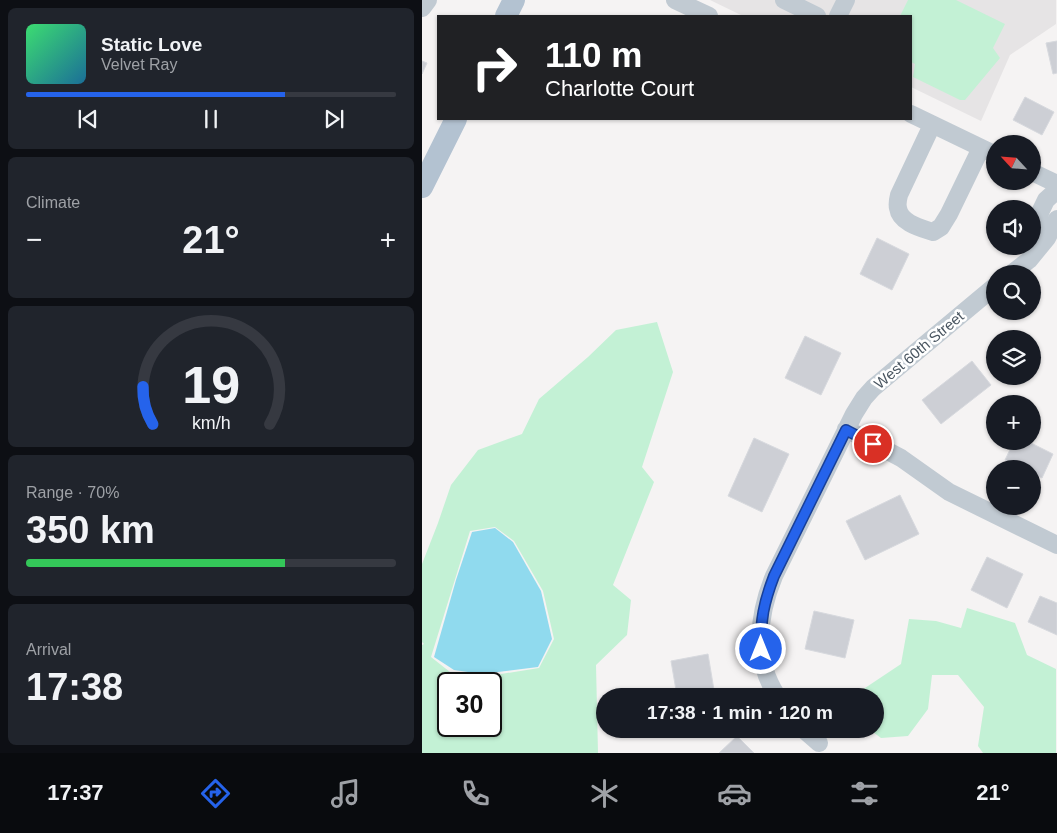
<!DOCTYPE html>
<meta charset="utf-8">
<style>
body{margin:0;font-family:Arial,sans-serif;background:#20242c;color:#f1f3f6;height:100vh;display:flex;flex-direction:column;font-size:19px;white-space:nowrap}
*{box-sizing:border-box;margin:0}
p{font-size:16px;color:#9ea1a6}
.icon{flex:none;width:28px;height:28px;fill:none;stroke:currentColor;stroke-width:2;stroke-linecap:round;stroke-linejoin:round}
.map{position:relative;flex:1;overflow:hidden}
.side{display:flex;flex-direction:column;gap:8px;padding:8px;background:#0d0f14;width:422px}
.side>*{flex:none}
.top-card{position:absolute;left:15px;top:15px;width:475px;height:105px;border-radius:0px;box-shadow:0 1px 4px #0004;background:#202124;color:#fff;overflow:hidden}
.needle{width:32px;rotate:296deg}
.controls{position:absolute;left:564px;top:135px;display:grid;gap:10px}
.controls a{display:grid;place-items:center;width:55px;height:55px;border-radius:50%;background:#171b24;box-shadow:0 1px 4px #0004;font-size:25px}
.speed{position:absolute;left:15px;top:672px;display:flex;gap:10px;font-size:25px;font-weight:700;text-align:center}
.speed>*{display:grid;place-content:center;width:65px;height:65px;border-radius:50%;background:#171b24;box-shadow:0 1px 4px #0004;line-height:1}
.speed .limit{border:2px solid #111;border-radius:8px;background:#fff;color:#111}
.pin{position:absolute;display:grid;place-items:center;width:42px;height:42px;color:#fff;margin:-21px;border:2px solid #fff;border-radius:50%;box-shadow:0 1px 5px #0007}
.me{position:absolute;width:55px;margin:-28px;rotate:0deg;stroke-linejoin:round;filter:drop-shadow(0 0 4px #0008)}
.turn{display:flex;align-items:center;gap:18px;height:105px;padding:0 25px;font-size:22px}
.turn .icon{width:65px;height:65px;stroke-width:2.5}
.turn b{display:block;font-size:35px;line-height:42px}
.big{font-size:38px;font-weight:600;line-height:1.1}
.side .tile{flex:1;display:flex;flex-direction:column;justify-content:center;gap:8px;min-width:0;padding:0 18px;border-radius:8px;background:#20242c}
.side .dial{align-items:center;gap:0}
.dial svg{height:130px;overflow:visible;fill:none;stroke:#363941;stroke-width:7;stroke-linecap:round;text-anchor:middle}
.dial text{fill:#f1f3f6;stroke:none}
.song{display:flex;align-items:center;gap:15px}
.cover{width:60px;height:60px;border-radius:8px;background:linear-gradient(135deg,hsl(140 70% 55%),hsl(200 70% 35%))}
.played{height:5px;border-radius:2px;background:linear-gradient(90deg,#2563eb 70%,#363941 70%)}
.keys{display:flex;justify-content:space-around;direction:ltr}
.heat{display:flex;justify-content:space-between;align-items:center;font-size:28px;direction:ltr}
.charge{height:8px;border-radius:4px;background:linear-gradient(90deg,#34c759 70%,#363941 0)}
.trip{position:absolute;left:174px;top:688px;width:288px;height:50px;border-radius:25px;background:#171b24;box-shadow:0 1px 4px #0004;font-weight:600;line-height:50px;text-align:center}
.tab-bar{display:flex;height:80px;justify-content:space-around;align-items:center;background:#090b0e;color:#9ea1a6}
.tab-bar .icon{width:35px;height:35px}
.tab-bar .on{color:#2563eb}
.tab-bar b{font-size:22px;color:#f1f3f6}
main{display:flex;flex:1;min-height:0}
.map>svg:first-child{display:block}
</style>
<main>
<section class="side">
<div class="tile">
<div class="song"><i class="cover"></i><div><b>Static Love</b><p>Velvet Ray</p></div></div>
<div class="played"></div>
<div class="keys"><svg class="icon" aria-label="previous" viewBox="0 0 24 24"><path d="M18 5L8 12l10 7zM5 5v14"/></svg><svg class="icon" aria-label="pause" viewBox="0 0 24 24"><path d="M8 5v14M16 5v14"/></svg><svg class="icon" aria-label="next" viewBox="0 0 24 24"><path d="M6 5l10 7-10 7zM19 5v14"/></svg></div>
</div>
<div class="tile"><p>Climate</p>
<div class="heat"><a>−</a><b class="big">21°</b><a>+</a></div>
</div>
<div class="tile dial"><svg viewBox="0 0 100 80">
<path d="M14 69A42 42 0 1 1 86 69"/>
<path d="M14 69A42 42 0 0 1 8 46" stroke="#2563eb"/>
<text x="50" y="56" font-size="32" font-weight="700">19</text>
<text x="50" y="72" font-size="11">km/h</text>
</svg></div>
<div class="tile"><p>Range · 70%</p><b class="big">350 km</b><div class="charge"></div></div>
<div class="tile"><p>Arrival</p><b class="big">17:38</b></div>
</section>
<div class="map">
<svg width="635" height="753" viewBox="0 0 635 753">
<rect width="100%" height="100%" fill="#f5f3f3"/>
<path fill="#e6e4e5" d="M288,0H634V24L588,55L559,121L489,87V16H321Z"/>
<path fill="#c3f1d5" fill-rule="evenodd" d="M486,0H534L583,24L571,48L578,58L543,100H538L491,77L493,64L489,62V16H478Z
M235,322L251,372L220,467L232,482L191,585L209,600L205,635L174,665L176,753H0V645L2,644L0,642V564L16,523L29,485L56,450L100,434L117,399L166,357L194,330ZM73,527L92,541L121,591L132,639L117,668L60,677L28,672L9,657L48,531ZM26,684H69V726H26Z
M545,608L593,623L605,655L634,669V753H561L556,746L562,707L536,675H510L506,709L486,736L459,738L447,729H452V696H439L440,690L479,664L487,619L514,621L539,628Z"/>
<path fill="#90daee" d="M73,528L91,542L119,591L130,639L116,667L60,674L32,670L12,657L34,580L50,532Z"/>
<path fill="#cdcfd5" stroke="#d7d9de" d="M635,41V73L631,74L624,43Z
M0,61L5,63L0,74Z
M603,97L632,112L620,135L591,120Z
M455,238L487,254L470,290L438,274Z
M383,336L419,353L399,395L363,378Z
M550,361L569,385L519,424L500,400Z
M332,438L367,454L340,512L306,496Z
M592,441H605L631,454L620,478L610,473V469H601L583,460Z
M478,495L497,534L443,560L424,521Z
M565,557L601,574L585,608L549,590Z
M618,596L635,603V635L606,622Z
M392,611L432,620L423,658L383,649Z
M286,654L293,696H255L249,661Z
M315,736L332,753H297Z"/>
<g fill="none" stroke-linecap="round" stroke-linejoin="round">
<path stroke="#c1cad2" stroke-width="18" d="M253,0L287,16
M362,0L395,16
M0,8L6,0
M416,16L424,0
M489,114L572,154
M510,125L477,195C476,199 475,204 476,208C478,223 499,228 511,232L519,227L527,214L559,148
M610,172L635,184
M610,229L624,200L635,190
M589,274L607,260L625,238L635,219
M424,429L479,458L527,492L635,545
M355,696C331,659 336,615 352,576L432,414L442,398L451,388L572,287
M381,729L397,743"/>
<path stroke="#b3c2d1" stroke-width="22" d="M84,16L92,0
M0,187L34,119"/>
</g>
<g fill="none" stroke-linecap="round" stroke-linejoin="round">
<defs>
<path id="route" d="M339,649C338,621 342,602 352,576L424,430L451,444"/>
</defs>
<use href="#route" stroke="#184099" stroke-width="12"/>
<use href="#route" stroke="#2563eb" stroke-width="9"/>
</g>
<g text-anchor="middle" stroke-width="5" stroke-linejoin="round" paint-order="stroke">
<g font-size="15" fill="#4a5661" stroke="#fff">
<text transform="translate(497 350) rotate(-40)" y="5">West 60th Street</text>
</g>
</g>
</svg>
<div class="controls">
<a><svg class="needle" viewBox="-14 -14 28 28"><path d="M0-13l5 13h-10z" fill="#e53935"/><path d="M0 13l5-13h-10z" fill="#9ea1a6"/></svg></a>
<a><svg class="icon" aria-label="sound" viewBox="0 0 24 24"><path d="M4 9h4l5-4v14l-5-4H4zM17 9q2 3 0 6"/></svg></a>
<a><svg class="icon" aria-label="search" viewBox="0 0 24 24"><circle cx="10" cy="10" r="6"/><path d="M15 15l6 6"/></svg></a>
<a><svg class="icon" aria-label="layers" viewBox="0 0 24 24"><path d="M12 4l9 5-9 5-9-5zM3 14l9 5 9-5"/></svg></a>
<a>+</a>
<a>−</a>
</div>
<div class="speed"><div class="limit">30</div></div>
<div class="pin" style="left:451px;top:444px;background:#d93025"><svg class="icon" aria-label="arrive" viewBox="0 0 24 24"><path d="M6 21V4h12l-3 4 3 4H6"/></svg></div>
<svg class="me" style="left:339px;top:649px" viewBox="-20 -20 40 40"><circle r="17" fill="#2563eb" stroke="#fff" stroke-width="3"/><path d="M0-11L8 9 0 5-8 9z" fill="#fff"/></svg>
<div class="trip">17:38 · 1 min · 120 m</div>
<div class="top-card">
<div class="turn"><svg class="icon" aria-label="right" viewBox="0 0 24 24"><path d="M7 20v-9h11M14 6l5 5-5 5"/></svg><div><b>110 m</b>Charlotte Court</div></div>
</div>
</div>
</main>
<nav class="tab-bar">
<b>17:37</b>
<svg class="icon on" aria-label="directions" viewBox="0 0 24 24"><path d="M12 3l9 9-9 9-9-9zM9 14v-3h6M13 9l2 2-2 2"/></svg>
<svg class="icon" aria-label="music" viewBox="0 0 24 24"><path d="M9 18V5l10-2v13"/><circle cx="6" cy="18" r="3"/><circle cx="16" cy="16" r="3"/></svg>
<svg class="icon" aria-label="phone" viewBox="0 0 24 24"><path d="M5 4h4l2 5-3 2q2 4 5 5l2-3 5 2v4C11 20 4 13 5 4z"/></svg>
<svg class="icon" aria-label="climate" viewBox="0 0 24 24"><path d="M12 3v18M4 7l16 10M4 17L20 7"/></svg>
<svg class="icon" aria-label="car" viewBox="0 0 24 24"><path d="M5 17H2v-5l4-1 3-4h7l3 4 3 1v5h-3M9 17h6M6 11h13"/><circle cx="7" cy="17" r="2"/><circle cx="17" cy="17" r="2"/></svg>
<svg class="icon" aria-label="filters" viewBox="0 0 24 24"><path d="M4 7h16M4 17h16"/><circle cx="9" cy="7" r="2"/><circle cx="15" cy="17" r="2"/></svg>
<b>21°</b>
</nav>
